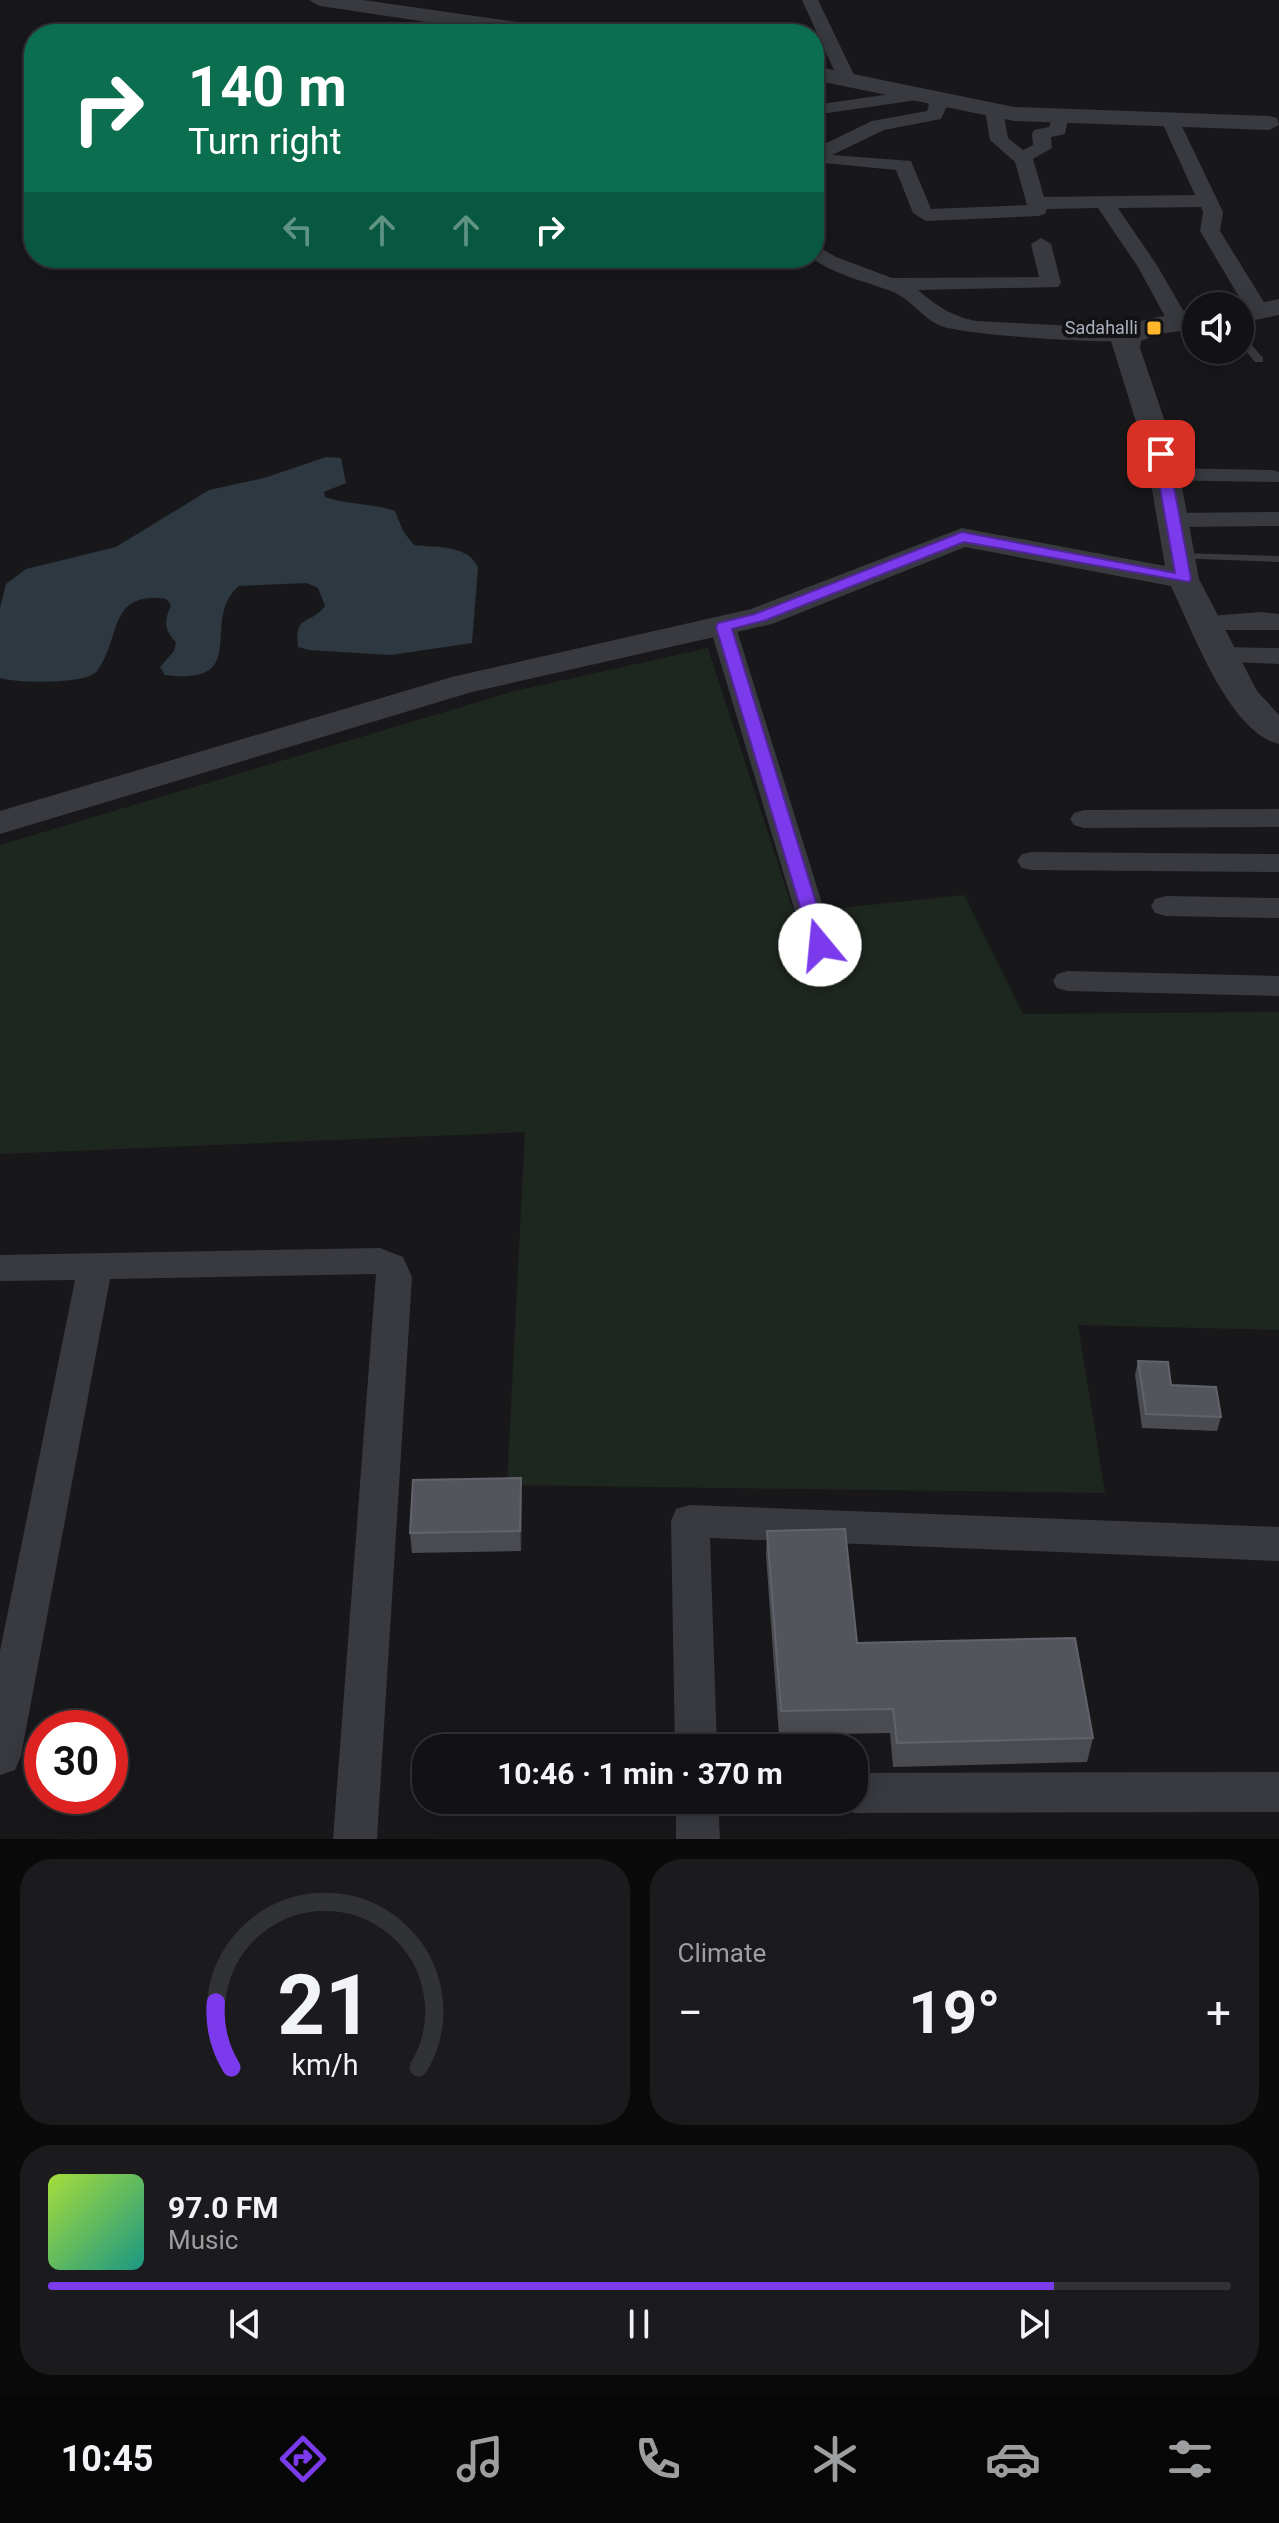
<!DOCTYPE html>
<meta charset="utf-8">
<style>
body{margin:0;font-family:Roboto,sans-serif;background:#1b1b1d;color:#f1f3f6;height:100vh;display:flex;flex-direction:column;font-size:30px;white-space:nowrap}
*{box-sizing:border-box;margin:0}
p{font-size:26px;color:#9c9ea0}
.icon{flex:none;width:44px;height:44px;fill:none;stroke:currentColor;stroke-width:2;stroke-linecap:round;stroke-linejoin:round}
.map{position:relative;height:1839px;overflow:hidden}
.side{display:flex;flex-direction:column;gap:20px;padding:20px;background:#0a0a0b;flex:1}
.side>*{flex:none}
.hud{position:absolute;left:24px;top:24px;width:800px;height:244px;border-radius:32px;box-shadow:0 4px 20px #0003,0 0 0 2px #313234;background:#0b6e4f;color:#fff;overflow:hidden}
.tools{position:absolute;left:1182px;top:292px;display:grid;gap:16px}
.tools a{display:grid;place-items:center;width:72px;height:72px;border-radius:50%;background:#121214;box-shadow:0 4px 20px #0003,0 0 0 2px #313234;font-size:40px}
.speed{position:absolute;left:24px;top:1710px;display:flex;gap:16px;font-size:40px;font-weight:700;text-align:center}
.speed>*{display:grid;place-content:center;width:104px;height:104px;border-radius:50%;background:#121214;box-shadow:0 4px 20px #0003,0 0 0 2px #313234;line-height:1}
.speed .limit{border:12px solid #d22;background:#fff;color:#111}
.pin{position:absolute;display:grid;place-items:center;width:68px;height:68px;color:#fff;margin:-34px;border-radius:16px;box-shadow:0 4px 12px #0006}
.me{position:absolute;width:88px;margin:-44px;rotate:343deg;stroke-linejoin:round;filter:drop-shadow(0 0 6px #0008)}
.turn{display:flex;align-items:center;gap:28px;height:168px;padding:0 32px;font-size:36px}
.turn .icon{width:104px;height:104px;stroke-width:2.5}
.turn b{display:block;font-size:56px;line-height:68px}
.lanes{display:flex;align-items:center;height:76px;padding:0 32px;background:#0003;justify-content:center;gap:40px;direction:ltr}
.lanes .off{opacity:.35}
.big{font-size:60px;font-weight:700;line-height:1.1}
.side .tile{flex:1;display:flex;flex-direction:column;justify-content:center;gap:12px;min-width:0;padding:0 28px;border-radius:32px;background:#1b1b1d}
.side .dial{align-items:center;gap:0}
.dial svg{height:208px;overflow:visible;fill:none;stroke:#313234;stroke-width:7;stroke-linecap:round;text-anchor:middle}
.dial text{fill:#f1f3f6;stroke:none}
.song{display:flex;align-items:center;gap:24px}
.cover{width:96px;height:96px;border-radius:12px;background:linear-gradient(135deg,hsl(80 70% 55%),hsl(170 70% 35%))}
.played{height:8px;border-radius:4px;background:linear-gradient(90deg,#7c3aed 85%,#313234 85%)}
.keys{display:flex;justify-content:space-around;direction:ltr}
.heat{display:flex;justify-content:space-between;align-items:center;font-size:44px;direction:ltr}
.side .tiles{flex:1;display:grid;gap:20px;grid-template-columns:1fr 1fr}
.tile:last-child{grid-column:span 2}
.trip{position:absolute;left:412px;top:1734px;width:456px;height:80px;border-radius:32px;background:#121214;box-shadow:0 4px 20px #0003,0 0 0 2px #313234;font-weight:700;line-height:80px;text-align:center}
.dock{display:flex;height:128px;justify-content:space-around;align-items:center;background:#070708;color:#9c9ea0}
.dock .icon{width:56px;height:56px}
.dock .on{color:#7c3aed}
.dock b{font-size:36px;color:#f1f3f6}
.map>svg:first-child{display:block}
</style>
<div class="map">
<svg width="1279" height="1839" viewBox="0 0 1279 1839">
<rect width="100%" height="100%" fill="#18181b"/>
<path fill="#1e271f" d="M708,648L794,913L964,895L1023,1014L1279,1012V1330L1078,1325L1105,1493L507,1485L525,1132L0,1154V845L515,691Z"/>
<path fill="#2d3841" d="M326,457L341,458L346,483L324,492L325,497C348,505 372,503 395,511L403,531L414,545C436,548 469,544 478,568L472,643L391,655L309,650L298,647C294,613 310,626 325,606L318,588L306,583L239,586C198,621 254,686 165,675L160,667L174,651L176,642C164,630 164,621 171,605L166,599C107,591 122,638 97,671C86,685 17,683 0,678V608L6,584L26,569L116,547L209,490L264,478Z"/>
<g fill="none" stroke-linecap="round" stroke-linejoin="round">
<path fill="#393a40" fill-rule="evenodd" d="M1240,335L1244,336L1263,358V362H1255L1240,344Z
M1179,553L1279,556V562L1175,558V554Z"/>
<path fill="#393a40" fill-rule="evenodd" d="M802,0H818L856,79L853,83H841L838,79Z
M919,90L945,100L948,104L941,119L884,130L832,155L911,161L931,209L1027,205L1015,162L990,140L985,111L994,106L1003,111L1008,138L1023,150L1033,145L1032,134L1034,130L1049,127L1053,114L1059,112L1068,118L1065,134L1051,137L1052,148L1033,159L1044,197L1195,195L1161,120L1163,116H1177L1223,212L1220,231L1270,312L1259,318L1248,312L1200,231L1203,212L1201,207L1118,208L1158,267L1191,324L1180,330L1169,324L1138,267L1098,208L1047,209L1045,214L1038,216L926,221L913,213L896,170L814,162V149L872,121L927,111L929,105L924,99L814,115V105Z
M1041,238L1051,244L1061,283L1058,287L918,290C937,306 951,316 976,321L1130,329L1141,335L1138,340C1114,345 964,335 941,326C922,318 910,298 891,291C864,281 835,275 812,258L814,244L836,257L892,278L1039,277L1031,244Z
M1165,468L1272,470L1279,472V482L1157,480L1153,475L1157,470Z
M1279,512V526L1173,527L1164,525L1161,520L1164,515L1173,513Z
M1261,612L1279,614V630H1206L1197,627L1193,622L1197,617Z
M723,619L732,622L736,627L835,945L831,952L820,955L809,952L805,945L710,627L714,622Z
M1222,647L1279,648V664L1213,661L1209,655L1213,649Z
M1279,809V827L1084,828L1074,825L1070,819L1074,813L1084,810Z
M1032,852L1279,854V872L1032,870L1022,868L1017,861L1022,854Z
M1166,896L1279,898V918L1166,916L1155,913L1151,906L1155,899Z
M1068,971L1279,976V996L1068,991L1057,988L1053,981L1057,974Z
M380,1248L403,1257L412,1277L377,1839H333L376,1274L110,1279L21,1756L15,1770L0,1775V1651L75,1280L0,1281V1255Z
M690,1505L1279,1527V1561L710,1538L717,1748H675L671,1521L676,1509Z
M1279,1772V1812L854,1813L839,1807L836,1800H854V1773Z
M676,1800H718L720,1839H676Z"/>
<path fill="#393a40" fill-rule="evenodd" d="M309,0H363L551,27L562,34H507L320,6Z
M814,66L1014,107L1269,116L1277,118L1279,125L1269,130L1014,121L814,80Z
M1279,299V315L1240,323V307Z
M1196,313V329L1158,334L1141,341L1140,348L1176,454L1199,579L1257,691L1279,715V744C1229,732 1192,630 1171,586L965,547L772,624L472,692L0,834V811L452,677L751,609L962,528L1165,566L1146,454L1111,341C1129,316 1168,316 1196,313Z"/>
</g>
<path fill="#494b50" d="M1138,1361L1171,1385L1221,1417L1217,1431L1142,1428L1135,1375Z
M522,1499L521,1551L412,1553L410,1533Z
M767,1531L857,1643L1093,1738L1087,1762L893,1767L890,1733L779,1735L766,1555Z"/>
<path fill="#313236" d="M521,1478L522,1499L521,1551L520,1531Z"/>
<path fill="#54555c" stroke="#61636b" stroke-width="2" d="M1138,1361L1168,1362L1171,1385L1216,1387L1221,1417L1146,1414Z
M521,1478L520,1531L410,1533L413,1480Z
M845,1529L857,1643L1075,1638L1093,1738L897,1743L893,1709L781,1711L767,1531Z"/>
<path fill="#7c3aed" stroke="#51269a" stroke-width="2" d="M1161,450L1168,454L1191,579L1189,582L964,542L766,620L732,629L829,945L820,951L813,950L716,627L718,623L755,614L962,532L1175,573L1154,454Z"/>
<rect fill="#ffb62c" stroke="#131316" stroke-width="3" x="1146" y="320" width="16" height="16" rx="4"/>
<g text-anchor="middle" stroke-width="8" stroke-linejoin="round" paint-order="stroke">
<g font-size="18" fill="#aaafbc" stroke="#131316" text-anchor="end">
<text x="1138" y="334">Sadahalli</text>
</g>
</g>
</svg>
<div class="tools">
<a><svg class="icon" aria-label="sound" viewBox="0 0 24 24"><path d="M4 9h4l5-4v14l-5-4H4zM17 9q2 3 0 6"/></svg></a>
</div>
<div class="speed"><div class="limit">30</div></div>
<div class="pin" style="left:1161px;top:454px;background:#d93025"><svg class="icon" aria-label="arrive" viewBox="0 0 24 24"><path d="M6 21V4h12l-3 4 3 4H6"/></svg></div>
<svg class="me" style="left:820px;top:945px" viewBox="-20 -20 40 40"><circle r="19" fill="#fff"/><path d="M0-13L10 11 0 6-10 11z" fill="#7c3aed"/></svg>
<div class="trip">10:46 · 1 min · 370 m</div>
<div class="hud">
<div class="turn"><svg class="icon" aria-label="right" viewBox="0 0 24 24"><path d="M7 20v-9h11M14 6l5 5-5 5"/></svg><div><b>140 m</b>Turn right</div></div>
<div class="lanes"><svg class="icon off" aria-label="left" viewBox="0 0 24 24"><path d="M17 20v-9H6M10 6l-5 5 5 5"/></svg><svg class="icon off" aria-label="ahead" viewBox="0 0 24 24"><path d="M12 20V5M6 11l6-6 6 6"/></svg><svg class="icon off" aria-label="ahead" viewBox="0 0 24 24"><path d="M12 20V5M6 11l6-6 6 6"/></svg><svg class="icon" aria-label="right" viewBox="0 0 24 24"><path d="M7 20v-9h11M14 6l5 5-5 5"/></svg></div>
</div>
</div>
<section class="side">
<div class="tiles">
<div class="tile dial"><svg viewBox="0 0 100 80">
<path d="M14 69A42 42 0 1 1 86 69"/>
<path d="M14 69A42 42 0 0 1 8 44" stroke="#7c3aed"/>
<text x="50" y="56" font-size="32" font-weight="700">21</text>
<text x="50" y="72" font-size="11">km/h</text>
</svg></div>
<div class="tile"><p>Climate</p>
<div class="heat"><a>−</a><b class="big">19°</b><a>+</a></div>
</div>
<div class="tile">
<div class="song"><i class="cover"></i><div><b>97.0 FM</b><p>Music</p></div></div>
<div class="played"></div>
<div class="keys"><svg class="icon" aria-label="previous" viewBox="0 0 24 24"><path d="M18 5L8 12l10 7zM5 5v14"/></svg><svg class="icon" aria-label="pause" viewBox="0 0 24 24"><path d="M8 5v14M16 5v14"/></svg><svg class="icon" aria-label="next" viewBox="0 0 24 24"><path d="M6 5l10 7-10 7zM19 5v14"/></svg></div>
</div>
</div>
</section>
<nav class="dock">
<b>10:45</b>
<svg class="icon on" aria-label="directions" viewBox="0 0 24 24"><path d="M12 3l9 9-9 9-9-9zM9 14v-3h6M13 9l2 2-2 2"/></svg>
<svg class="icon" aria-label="music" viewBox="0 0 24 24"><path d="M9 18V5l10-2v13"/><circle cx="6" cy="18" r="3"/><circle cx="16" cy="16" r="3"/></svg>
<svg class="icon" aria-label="phone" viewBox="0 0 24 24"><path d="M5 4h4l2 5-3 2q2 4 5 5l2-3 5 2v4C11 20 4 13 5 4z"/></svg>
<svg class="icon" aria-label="climate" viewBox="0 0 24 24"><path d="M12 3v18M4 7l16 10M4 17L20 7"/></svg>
<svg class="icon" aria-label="car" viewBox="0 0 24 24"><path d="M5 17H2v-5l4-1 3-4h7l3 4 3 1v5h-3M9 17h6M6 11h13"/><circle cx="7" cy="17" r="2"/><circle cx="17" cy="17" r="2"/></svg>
<svg class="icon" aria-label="filters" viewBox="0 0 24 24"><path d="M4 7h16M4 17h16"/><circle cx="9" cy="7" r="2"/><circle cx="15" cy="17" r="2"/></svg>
</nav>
